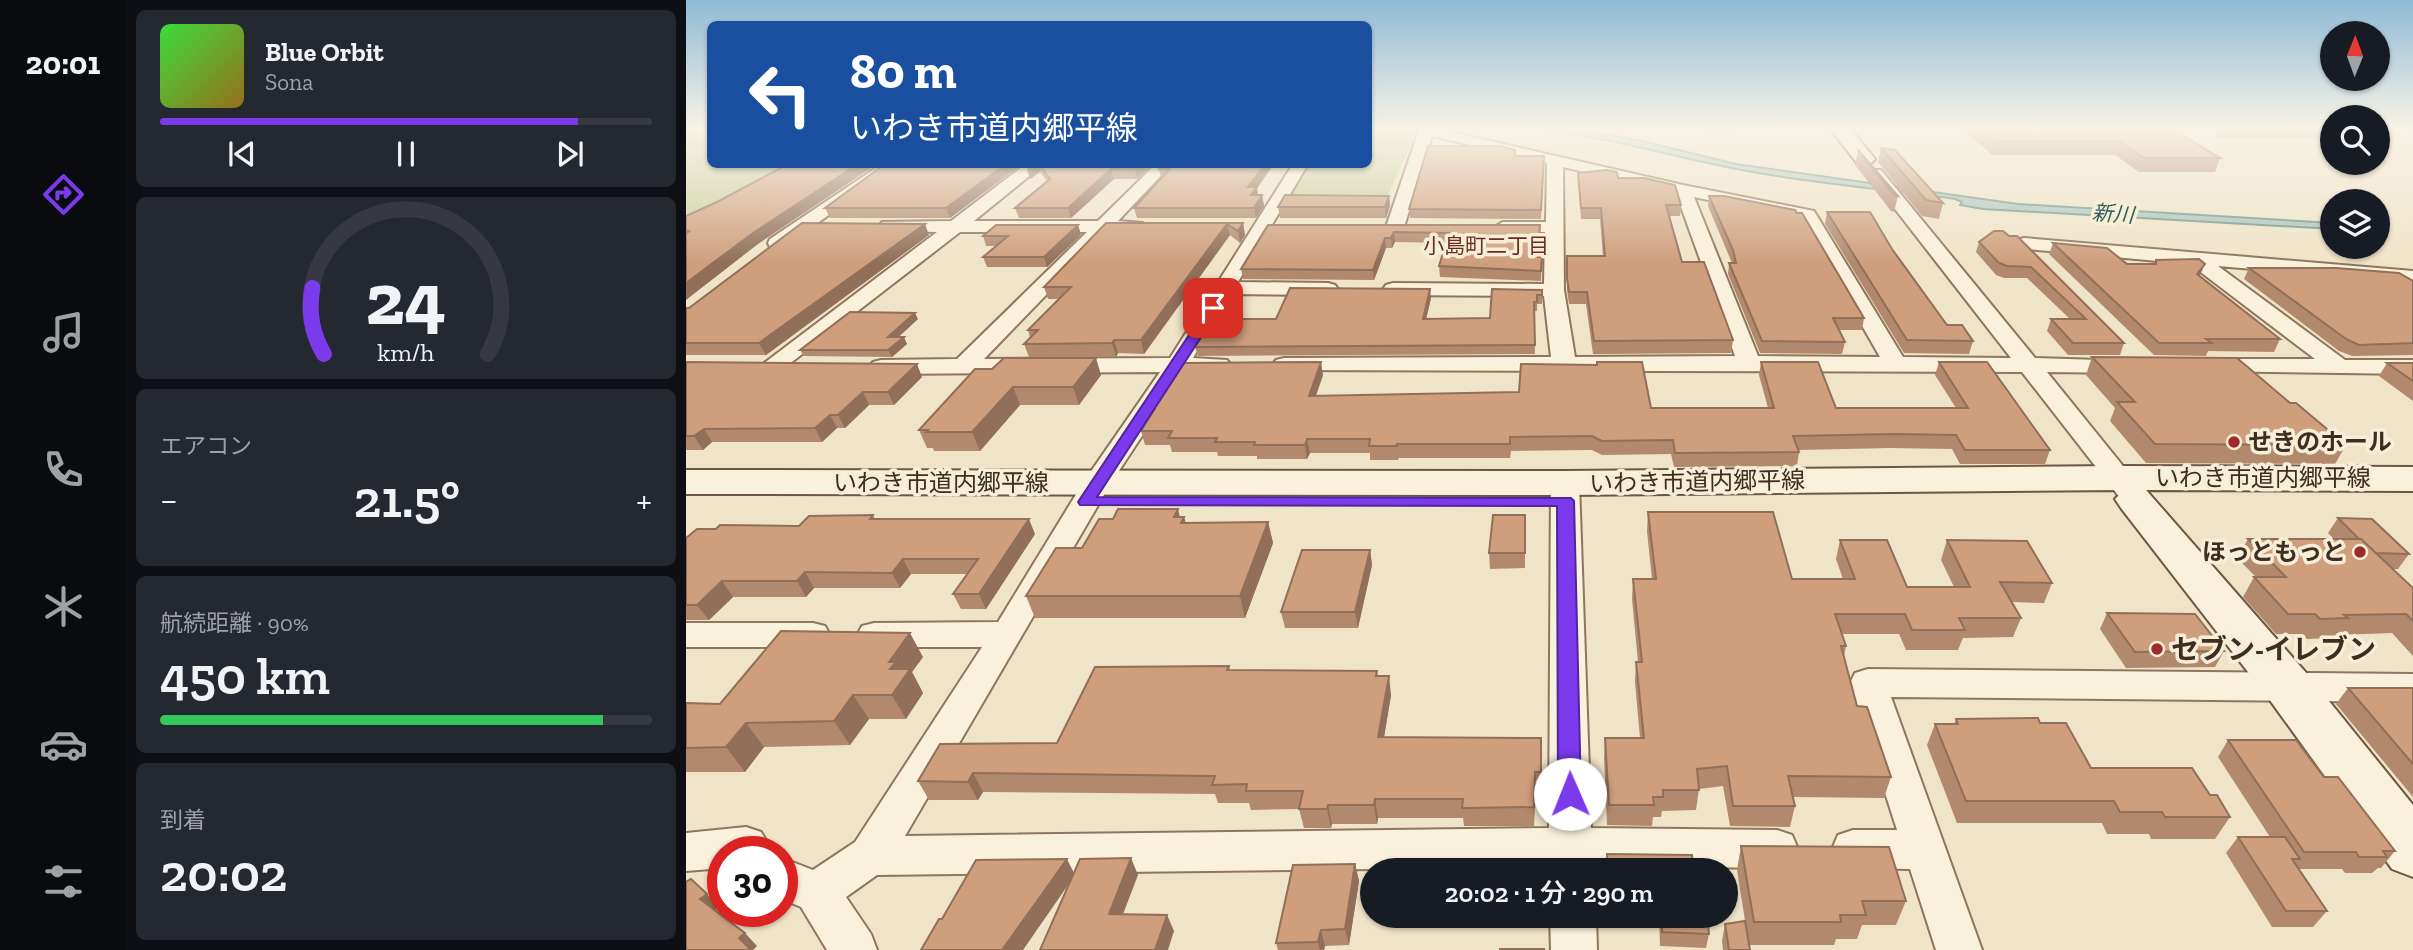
<!DOCTYPE html>
<html lang="ja">
<meta charset="utf-8">
<style>
body{margin:0;font-family:"Zilla Slab","Noto Sans JP",serif;background:#242831;color:#f1f3f6;height:100vh;display:flex;flex-direction:column;font-size:26px;white-space:nowrap}
*{box-sizing:border-box;margin:0}
p{font-size:23px;color:#9ea1a6}
.icon{flex:none;width:38px;height:38px;fill:none;stroke:currentColor;stroke-width:2;stroke-linecap:round;stroke-linejoin:round}
.map{position:relative;flex:1;overflow:hidden}
.panel{display:flex;flex-direction:column;gap:10px;padding:10px;background:#0d0f14;width:560px}
.panel>*{flex:none}
.hud{position:absolute;left:21px;top:21px;width:665px;height:147px;border-radius:10px;box-shadow:0 2px 5px #0004;background:#1a4fa0;color:#fff;overflow:hidden}
.needle{width:46px;rotate:1deg}
.buttons{position:absolute;left:1634px;top:21px;display:grid;gap:14px}
.buttons a{display:grid;place-items:center;width:70px;height:70px;border-radius:50%;background:#171b24;box-shadow:0 2px 5px #0004;font-size:35px}
.speed{position:absolute;left:21px;top:836px;display:flex;gap:14px;font-size:35px;font-weight:700;text-align:center}
.speed>*{display:grid;place-content:center;width:91px;height:91px;border-radius:50%;background:#171b24;box-shadow:0 2px 5px #0004;line-height:1}
.speed .limit{border:10px solid #d22;background:#fff;color:#111}
.pin{position:absolute;display:grid;place-items:center;width:60px;height:60px;color:#fff;margin:-30px;border-radius:14px;box-shadow:0 4px 10px #0006}
.me{position:absolute;width:77px;margin:-38px;rotate:359deg;stroke-linejoin:round;filter:drop-shadow(0 0 5px #0008)}
.turn{display:flex;align-items:center;gap:24px;height:147px;padding:0 28px;font-size:32px}
.turn .icon{width:91px;height:91px;stroke-width:2.5}
.turn b{display:block;font-size:49px;line-height:60px}
.big{font-size:52px;font-weight:600;line-height:1.1}
.panel .widget{flex:1;display:flex;flex-direction:column;justify-content:center;gap:10px;min-width:0;padding:0 24px;border-radius:10px;background:#242831}
.panel .dial{align-items:center;gap:0}
.dial svg{height:182px;overflow:visible;fill:none;stroke:#363941;stroke-width:7;stroke-linecap:round;text-anchor:middle}
.dial text{fill:#f1f3f6;stroke:none}
.song{display:flex;align-items:center;gap:21px}
.cover{width:84px;height:84px;border-radius:10px;background:linear-gradient(135deg,hsl(120 70% 55%),hsl(40 70% 35%))}
.played{height:7px;border-radius:4px;background:linear-gradient(90deg,#7c3aed 85%,#363941 85%)}
.keys{display:flex;justify-content:space-around;direction:ltr}
.heat{display:flex;justify-content:space-between;align-items:center;font-size:38px;direction:ltr}
.charge{height:10px;border-radius:5px;background:linear-gradient(90deg,#34c759 90%,#363941 0)}
.trip{position:absolute;left:674px;top:858px;width:378px;height:70px;border-radius:35px;background:#171b24;box-shadow:0 2px 5px #0004;font-weight:600;line-height:70px;text-align:center}
main{display:flex;flex:1;min-height:0}
.dock{display:flex;flex-direction:column;width:126px;justify-content:space-around;align-items:center;background:#090b0e;color:#9ea1a6}
.dock .icon{width:49px;height:49px}
.dock .active{color:#7c3aed}
.dock b{font-size:32px;color:#f1f3f6}
.map>svg:first-child{display:block}
</style>
<main>
<nav class="dock">
<b>20:01</b>
<svg class="icon active" aria-label="directions" viewBox="0 0 24 24"><path d="M12 3l9 9-9 9-9-9zM9 14v-3h6M13 9l2 2-2 2"/></svg>
<svg class="icon" aria-label="music" viewBox="0 0 24 24"><path d="M9 18V5l10-2v13"/><circle cx="6" cy="18" r="3"/><circle cx="16" cy="16" r="3"/></svg>
<svg class="icon" aria-label="phone" viewBox="0 0 24 24"><path d="M5 4h4l2 5-3 2q2 4 5 5l2-3 5 2v4C11 20 4 13 5 4z"/></svg>
<svg class="icon" aria-label="climate" viewBox="0 0 24 24"><path d="M12 3v18M4 7l16 10M4 17L20 7"/></svg>
<svg class="icon" aria-label="car" viewBox="0 0 24 24"><path d="M5 17H2v-5l4-1 3-4h7l3 4 3 1v5h-3M9 17h6M6 11h13"/><circle cx="7" cy="17" r="2"/><circle cx="17" cy="17" r="2"/></svg>
<svg class="icon" aria-label="filters" viewBox="0 0 24 24"><path d="M4 7h16M4 17h16"/><circle cx="9" cy="7" r="2"/><circle cx="15" cy="17" r="2"/></svg>
</nav>
<section class="panel">
<div class="widget">
<div class="song"><i class="cover"></i><div><b>Blue Orbit</b><p>Sona</p></div></div>
<div class="played"></div>
<div class="keys"><svg class="icon" aria-label="previous" viewBox="0 0 24 24"><path d="M18 5L8 12l10 7zM5 5v14"/></svg><svg class="icon" aria-label="pause" viewBox="0 0 24 24"><path d="M8 5v14M16 5v14"/></svg><svg class="icon" aria-label="next" viewBox="0 0 24 24"><path d="M6 5l10 7-10 7zM19 5v14"/></svg></div>
</div>
<div class="widget dial"><svg viewBox="0 0 100 80">
<path d="M14 69A42 42 0 1 1 86 69"/>
<path d="M14 69A42 42 0 0 1 9 40" stroke="#7c3aed"/>
<text x="50" y="56" font-size="32" font-weight="700">24</text>
<text x="50" y="72" font-size="11">km/h</text>
</svg></div>
<div class="widget"><p>エアコン</p>
<div class="heat"><a>−</a><b class="big">21.5°</b><a>+</a></div>
</div>
<div class="widget"><p>航続距離 · 90%</p><b class="big">450 km</b><div class="charge"></div></div>
<div class="widget"><p>到着</p><b class="big">20:02</b></div>
</section>
<div class="map">
<svg width="1727" height="950" viewBox="0 0 1727 950">
<rect width="100%" height="100%" fill="#f0e4c8"/>
<path fill="#c9cf9b" d="M0,130H24V164L92,165L69,192L0,227Z
M683,130H721L730,133L700,200L603,196L622,165L682,164Z"/>
<path fill="#a9c4bc" stroke="#6f938a" stroke-width="2" d="M858,130H892L952,140L1050,164L1332,204L1647,223V229L1297,209L1274,205L1276,202L1269,199C1190,188 1109,182 1031,165C973,153 918,137 858,130Z"/>
<g fill="none" stroke-linecap="round" stroke-linejoin="round">
<defs>
<path id="street" d="M730,130H756L997,185L1128,211L1217,357L1325,358L1181,173L1183,170H1195L1349,358L1447,361L1451,366L1447,371L1439,373L1361,372L1462,497L1458,503L1448,506L1438,503L1336,372L590,370L586,365L590,360L598,358L865,357L858,296L707,295L700,293L697,289L700,285L707,283L858,284L859,232H817L808,227L817,222H860L861,163L746,136L718,227L715,231H703L700,227L732,133ZM877,167L990,193L1049,356L889,357L878,290ZM1008,197L1115,219L1194,357L1072,356Z
M196,164H214L98,247H84L82,243L84,239Z
M340,164H358L288,221H412L470,164H486L432,221L457,223L460,227L457,231L421,232L298,359L484,358L607,164H622L552,282L642,283L649,285L652,289L649,293L642,295L545,294L507,358L541,360L545,365L541,370L498,372L425,483L219,836L863,828L865,483L869,477L879,475L889,477L893,483L905,828L1091,830L1106,835L1112,849L1106,863L1091,868L907,866V870H863V867L191,875L160,897L185,934L191,950H141L115,907L96,899V858L127,870L169,842L296,647H188L176,644L171,635L176,626L188,623L312,622L397,483L474,372L195,374L187,372L183,367L187,362L195,360L271,359L401,232H274L93,372H77L73,367L251,232L202,231L196,230L193,226L196,222L265,221Z
M1338,238L1727,271V283L1532,266L1659,360H1727V374L1517,371L1513,366L1517,361L1525,359H1629L1504,264L1331,248L1329,244L1331,240Z
M0,623H127L139,626L144,635L139,644L127,647H0Z
M1182,669L1727,674V702L1205,697L1296,950H1250L1224,869L1167,868L1152,863L1146,849L1152,835L1167,830H1211L1164,683L1169,673Z
M60,827L75,832L87,852H37V868L0,871V833Z
M864,915H910L911,950H865Z"/>
<path id="secondary" d="M1145,130H1165L1189,159L1185,163H1171Z
M1433,466L1727,467V491L1460,490L1622,675L1727,805V877L1706,869L1586,703L1435,508L1429,499L1438,490L879,495L0,494V470L879,471Z"/>
</defs>
<use href="#street" stroke="#8d765c" stroke-width="4"/>
<use href="#secondary" stroke="#6f573f" stroke-width="4"/>
<use href="#street" fill="#faf1dc" fill-rule="evenodd"/>
<use href="#secondary" fill="#faf1dc" fill-rule="evenodd"/>
</g>
<path fill="#b2896c" d="M1018,130H1050V132H1018Z
M1276,130H1487L1534,158L1529,172H1453L1429,155H1307Z
M1531,130H1647V139L1531,138Z
M1195,148L1257,203L1253,219L1236,216L1192,162Z
M829,150L830,156L858,165L855,219L724,218L723,209Z
M1172,150L1212,196L1208,212L1205,211L1169,165Z
M199,164H336L264,218H144L139,208Z
M347,164H467L451,179H428L385,218H333L329,208L361,181L354,172L344,179L341,169Z
M478,164H588L571,188L572,195H576L578,206L570,218H451L448,208L475,179L473,169Z
M892,173L932,178L995,205L994,216H983L996,262L1047,340L1045,353L907,354L900,304H883L881,290V256H917L914,219H895Z
M703,196L704,206L700,218H594L592,207Z
M1023,196L1178,318L1176,330H1153L1159,342L1156,354L1074,353L1042,274L1043,263H1046L1022,206Z
M1141,212L1261,325L1287,341L1283,354L1218,353L1139,224Z
M420,223H557L559,235L554,243L544,235L458,354L432,353L430,357H343L338,344L344,337L342,330L372,299H362L358,287Z
M392,225L395,235L361,267H301L297,257L310,246H300L297,236Z
M582,225H854L853,257H856L855,281L754,277L753,266L760,243L709,242L706,248H700L688,280L557,279L555,269Z
M1308,231L1438,343L1434,355H1382L1361,331L1365,319H1384L1341,278H1318L1310,275L1290,252L1293,242Z
M243,235L80,355H0V308Z
M1367,243L1441,264H1469L1470,260L1514,275L1513,276L1594,339L1588,352L1522,351L1520,356L1468,355L1363,254Z
M1563,268L1727,281V355L1666,356L1653,351L1558,279Z
M856,290V304H851V311H848L849,354L512,356L509,347L590,319L745,298L740,319L804,318Z
M232,319L212,337L221,344L206,357L118,356L114,350Z
M1406,357L1604,403L1660,445L1649,464L1460,463L1424,421L1429,408L1400,375Z
M0,362L236,377L208,405H183L159,428H151L136,442H26L17,450H0Z
M1075,362L1150,408H1270L1249,375L1253,362L1364,450L1359,464H1274L1266,449L1204,448L1113,450V452L1111,466L988,467L985,454L916,455L906,450L825,451L824,458H713L712,460H684V453H624L621,459H571V456H532L531,452H486L484,445H459L455,431L466,413L465,410L637,375L630,396L965,408H1082L1073,375Z
M1701,363H1727V401L1693,376Z
M289,369L415,375L393,405H334L294,451H248L247,448H241L233,430Z
M962,512L1106,579H1157L1150,559L1154,540L1221,587H1268L1255,560L1261,540L1366,583L1358,603L1326,602L1335,618L1327,637L1277,638L1272,650H1220L1213,634H1156L1160,646L1158,656L1171,706L1205,777L1198,798L1107,797L1109,806L1104,827L1044,826L1037,786L1013,789L1010,810L976,811L975,817H967L966,826L921,825L918,758L919,738H954L949,682L950,662H952L946,599L947,579H966L961,531Z
M187,515L189,519L349,534L300,609H275L267,594L281,574H225L214,588H128L120,597H47L23,620H0V538L30,529L113,526Z
M839,515V568L804,569L803,553Z
M494,517H498L499,523L582,522L587,543L559,618H349L340,596L396,548Z
M1652,518L1723,554L1712,569H1707L1727,588V656L1706,633L1651,635L1648,638L1621,639L1616,634H1590L1557,597L1568,577H1570L1551,558L1562,539H1648L1642,533Z
M684,550L686,565L672,628H599L595,612Z
M1421,613L1538,651L1529,667L1440,668L1414,629Z
M237,657L226,672L237,693L220,719H183L164,745L78,747L59,772H0V703L34,704Z
M543,666L544,670L691,671L692,676L705,695L698,737L855,738V791H849L848,826H778L777,818H692L691,824H646L645,828H618L613,809L565,810L563,803H532L529,794L297,792L292,800H243L232,781L371,743Z
M1662,688H1727V797L1650,704Z
M1270,719L1405,768L1524,795L1544,817L1529,839H1465L1463,834H1421L1416,823H1271L1241,745L1249,724H1268Z
M1542,740L1638,777L1709,851L1695,868H1692L1686,873H1659L1656,869H1613L1641,911L1627,927H1586L1540,853L1552,837H1584L1532,757Z
M1055,846L1220,901L1210,925H1176L1171,939H1150L1148,945H1063L1064,950H1037L1036,941L1039,924L1059,921L1051,870Z
M669,864L673,881L663,945L639,946L638,950H592L590,943Z
M723,915H854V916L827,917L826,925L801,926V916H752L751,924H724Z
M973,915H1021L1023,934L1020,948L974,946Z"/>
<path fill="#916f58" d="M172,164H191L72,244L0,300V283L67,233Z
M320,164H336L264,218L260,208Z
M348,164H352L354,172L344,179L341,169Z
M454,164H467L451,179L449,169Z
M579,164H588L571,188L572,197L567,206L562,187Z
M425,169L428,179L385,218L382,208Z
M576,195L578,206L570,218L568,208Z
M703,196L704,206L700,218L699,207Z
M557,223L559,235L554,243L552,231Z
M239,224L243,235L80,355L73,343Z
M541,224L544,235L458,354L455,340Z
M392,225L395,235L361,267L358,257Z
M708,232L709,242L706,248L705,238Z
M699,238L700,248L688,280L687,270Z
M1519,264L1514,275L1506,286L1511,274Z
M744,289L745,298L738,328L737,319Z
M229,313L232,319L205,344L202,337Z
M218,337L221,344L206,357L202,350Z
M428,340L432,353L430,357L426,343Z
M410,358L415,375L393,405L387,387Z
M635,362L637,375L625,409L623,396Z
M231,364L236,377L208,405L202,392Z
M327,387L334,405L294,451L286,432Z
M177,392L183,405L159,428L152,415Z
M144,415L151,428L136,442L129,428Z
M18,429L26,442L17,450L8,436Z
M621,439L624,453L621,459L619,445Z
M492,509L495,522L498,517L504,538L488,517Z
M343,519L349,534L300,609L293,594Z
M582,522L587,543L559,618L554,596Z
M684,550L686,565L672,628L669,612Z
M217,559L225,574L214,588L206,573Z
M119,572L128,588L120,597L111,581Z
M36,581L47,597L23,620L11,605Z
M224,633L237,657L226,672L237,693L220,719L206,695L203,662Z
M703,676L705,695L695,756L692,737Z
M167,695L183,719L164,745L148,721Z
M60,723L78,747L59,772L40,747Z
M849,772V791L848,826V807Z
M287,773L297,792L292,800L282,782Z
M689,799L692,818L691,824L688,805Z
M642,805L646,824L645,828L641,809Z
M445,858L452,875L431,930L423,914Z
M381,859L389,875L337,950H316Z
M669,864L673,881L663,945L659,929Z
M21,894L33,907L27,912L14,899Z
M481,915L488,931L482,950H469Z
M635,930L639,946L638,950H634L632,942Z
M59,933L71,946L67,950H64L53,938Z"/>
<path fill="#cf9f7d" stroke="#916f58" stroke-width="2" d="M1296,130H1487L1534,158H1458L1433,141H1311Z
M742,146H815L829,150V156H858L855,210L723,209Z
M1195,148L1209,150L1257,203L1240,200Z
M1172,150L1212,196L1208,195Z
M102,164H172L67,233L0,283V233L4,231H0V216L33,201Z
M199,164H320L260,208H139Z
M353,164H454L449,169H425L382,208H329L364,179Z
M478,164H579L562,187H571L565,195H576L568,208H448L484,169H473Z
M921,170L931,172L932,178H958L989,185L995,205H980L996,262H1018L1047,340L908,341L901,292H883L881,278V256H919L915,208H895L892,173Z
M599,195L703,196L699,207H592Z
M1023,196H1038L1109,210L1111,213H1116L1178,318H1147L1159,342L1076,341L1043,263H1050L1047,250Z
M1141,212H1184L1206,249L1261,325H1276L1287,341L1221,340Z
M116,223L239,224L73,343H0V308H3Z
M420,223H557L552,231L541,224L455,340H428L426,343L338,344L352,330H342L385,287H358Z
M310,225H392L358,257H297L322,236H297Z
M582,225H854L852,257H856L855,271L753,266L763,233L708,232L705,238H699L687,270L555,269Z
M1308,231H1317L1323,236H1331L1438,343H1387L1365,319H1400L1345,267L1321,266L1313,263L1293,242Z
M1367,243L1421,248L1441,264H1470V260L1513,259L1519,264L1511,274L1594,339H1520L1526,343H1473Z
M1563,268H1650L1713,273L1727,281V343L1673,345L1660,339Z
M604,288L744,289L737,319L804,318L806,289L856,290V295H851V302H848L849,345L509,347L526,319H590Z
M164,312L229,313L202,337H218L202,350H114Z
M1406,357L1551,358L1604,403H1610L1660,445L1469,444L1431,402H1449Z
M318,358H410L387,387H327L286,432H240L242,430H233L289,369H306Z
M0,362L231,364L202,392H177L152,415H144L129,428L18,429L8,436H0Z
M635,362L623,396L833,392L835,364L911,365V362H956L965,408H1088L1075,362H1132L1150,408H1282L1253,362H1301L1364,450H1279L1270,435L1208,434L1107,436L1113,452L989,453L987,440L916,441L906,436L824,437V444H711V446H683L684,439H621L619,445H568L569,442H529L531,438H482L486,431H455L468,410H465L496,363Z
M1701,363H1727V381Z
M432,509H492L488,517H498L495,523L582,522L554,596H340L370,548H396L413,519H427Z
M962,512H1087L1106,579H1169L1154,540H1201L1221,587H1284L1261,540L1341,541L1366,583L1314,582L1335,618H1273L1279,630H1226L1219,614H1149L1160,646H1155L1171,706L1181,707L1205,777L1102,776L1109,806H1047L1041,766L1011,769L1013,790H977V797H967L968,805H923L919,738H958L950,662H956L947,579H970Z
M187,515L184,519H343L293,594H267L292,559H217L206,573L119,572L111,581H36L11,605H0V538L11,529H30L34,525L113,526L123,516Z
M807,515H839V553H803Z
M1652,518L1686,519L1723,554L1690,553L1675,539H1673Z
M1562,539H1675L1727,588V621L1720,614L1658,615L1662,618L1634,619L1629,614H1602L1568,577H1600Z
M616,550H684L669,612H595Z
M1421,613L1509,614L1538,651L1449,652Z
M95,631L224,633L203,662H210L204,669H224L206,695H167L148,721L60,723L40,747L0,748V703L34,704Z
M543,666L541,670L691,671L690,676H703L692,737L855,738V772H849L848,807L776,808L777,799H689L688,805H642L641,809H613L617,791H560L561,784L526,785L529,776L287,773L282,782L232,781L254,744L371,743L409,667Z
M1662,688H1727V764Z
M1352,718L1354,723H1380L1405,768H1506L1524,795H1531L1544,817H1479L1476,812H1434L1428,801H1280L1249,724H1272L1270,719Z
M1542,740H1610L1638,777H1652L1709,851H1697L1701,857H1673L1670,852H1618Z
M1552,837H1599L1614,859H1606L1641,911H1600Z
M1055,846L1203,847L1220,901H1176L1180,915H1154L1155,922H1068Z
M921,854L1006,855L1007,870H922Z
M445,858L423,914L481,915L469,950H354L394,859Z
M381,859L316,950H235L253,919H256L290,860Z
M853,861V870H717L718,862Z
M669,864L659,929L635,930L632,942L590,943L607,865Z
M5,879L21,894L14,899L59,933L53,938L65,950H0V882Z
M976,915H1021L1023,934L976,932Z
M1059,921L1064,950H1043L1039,924Z
M814,949H858V950H814Z"/>
<linearGradient id="sky" x2="0" y2="1"><stop stop-color="#8fbad6"/><stop offset="0.49" stop-color="#f8f3e6"/><stop offset="1" stop-color="#f8f3e6" stop-opacity="0"/></linearGradient>
<rect width="1727" height="263" fill="url(#sky)"/>
<path fill="#7c3aed" stroke="#51269a" stroke-width="2" d="M527,304L534,308L411,497L885,498L888,501L895,794L892,801L884,804L876,801L872,794L871,506L394,505L392,502L521,308Z"/>
<g fill="#9e2a2b" stroke="#f7eed8" stroke-width="2.5">
<circle cx="1548" cy="442" r="7"/>
<circle cx="1674" cy="552" r="7"/>
<circle cx="1471" cy="649" r="7"/>
</g>
<g text-anchor="middle" stroke-width="7" stroke-linejoin="round" paint-order="stroke">
<g font-size="21" font-style="italic" fill="#2f5d5a" stroke="#f7eed8">
<text transform="translate(1427 214) rotate(4)" y="7">新川</text>
</g>
<g font-size="21" fill="#6b2e1e" stroke="#f7eed8">
<text x="800" y="253">小島町二丁目</text>
</g>
<g font-size="24" font-weight="bold" fill="#3d2e20" stroke="#f7eed8" text-anchor="start">
<text x="1562" y="450">せきのホール</text>
<text x="1660" y="560" text-anchor="end">ほっともっと</text>
</g>
<g font-size="24" fill="#3d2e20" stroke="#f7eed8">
<text x="1577" y="486">いわき市道内郷平線</text>
<text transform="translate(1011 482) rotate(-1)" y="8">いわき市道内郷平線</text>
<text x="255" y="491">いわき市道内郷平線</text>
</g>
<g font-size="28" font-weight="bold" fill="#3d2e20" stroke="#f7eed8" text-anchor="start">
<text x="1485" y="659">セブン-イレブン</text>
</g>
</g>
</svg>
<div class="buttons">
<a><svg class="needle" viewBox="-14 -14 28 28"><path d="M0-13l5 13h-10z" fill="#e53935"/><path d="M0 13l5-13h-10z" fill="#9ea1a6"/></svg></a>
<a><svg class="icon" aria-label="search" viewBox="0 0 24 24"><circle cx="10" cy="10" r="6"/><path d="M15 15l6 6"/></svg></a>
<a><svg class="icon" aria-label="layers" viewBox="0 0 24 24"><path d="M12 4l9 5-9 5-9-5zM3 14l9 5 9-5"/></svg></a>
</div>
<div class="speed"><div class="limit">30</div></div>
<div class="pin" style="left:527px;top:308px;background:#d93025"><svg class="icon" aria-label="arrive" viewBox="0 0 24 24"><path d="M6 21V4h12l-3 4 3 4H6"/></svg></div>
<svg class="me" style="left:884px;top:794px" viewBox="-20 -20 40 40"><circle r="19" fill="#fff"/><path d="M0-13L10 11 0 6-10 11z" fill="#7c3aed"/></svg>
<div class="trip">20:02 · 1 分 · 290 m</div>
<div class="hud">
<div class="turn"><svg class="icon" aria-label="left" viewBox="0 0 24 24"><path d="M17 20v-9H6M10 6l-5 5 5 5"/></svg><div><b>80 m</b>いわき市道内郷平線</div></div>
</div>
</div>
</main>
